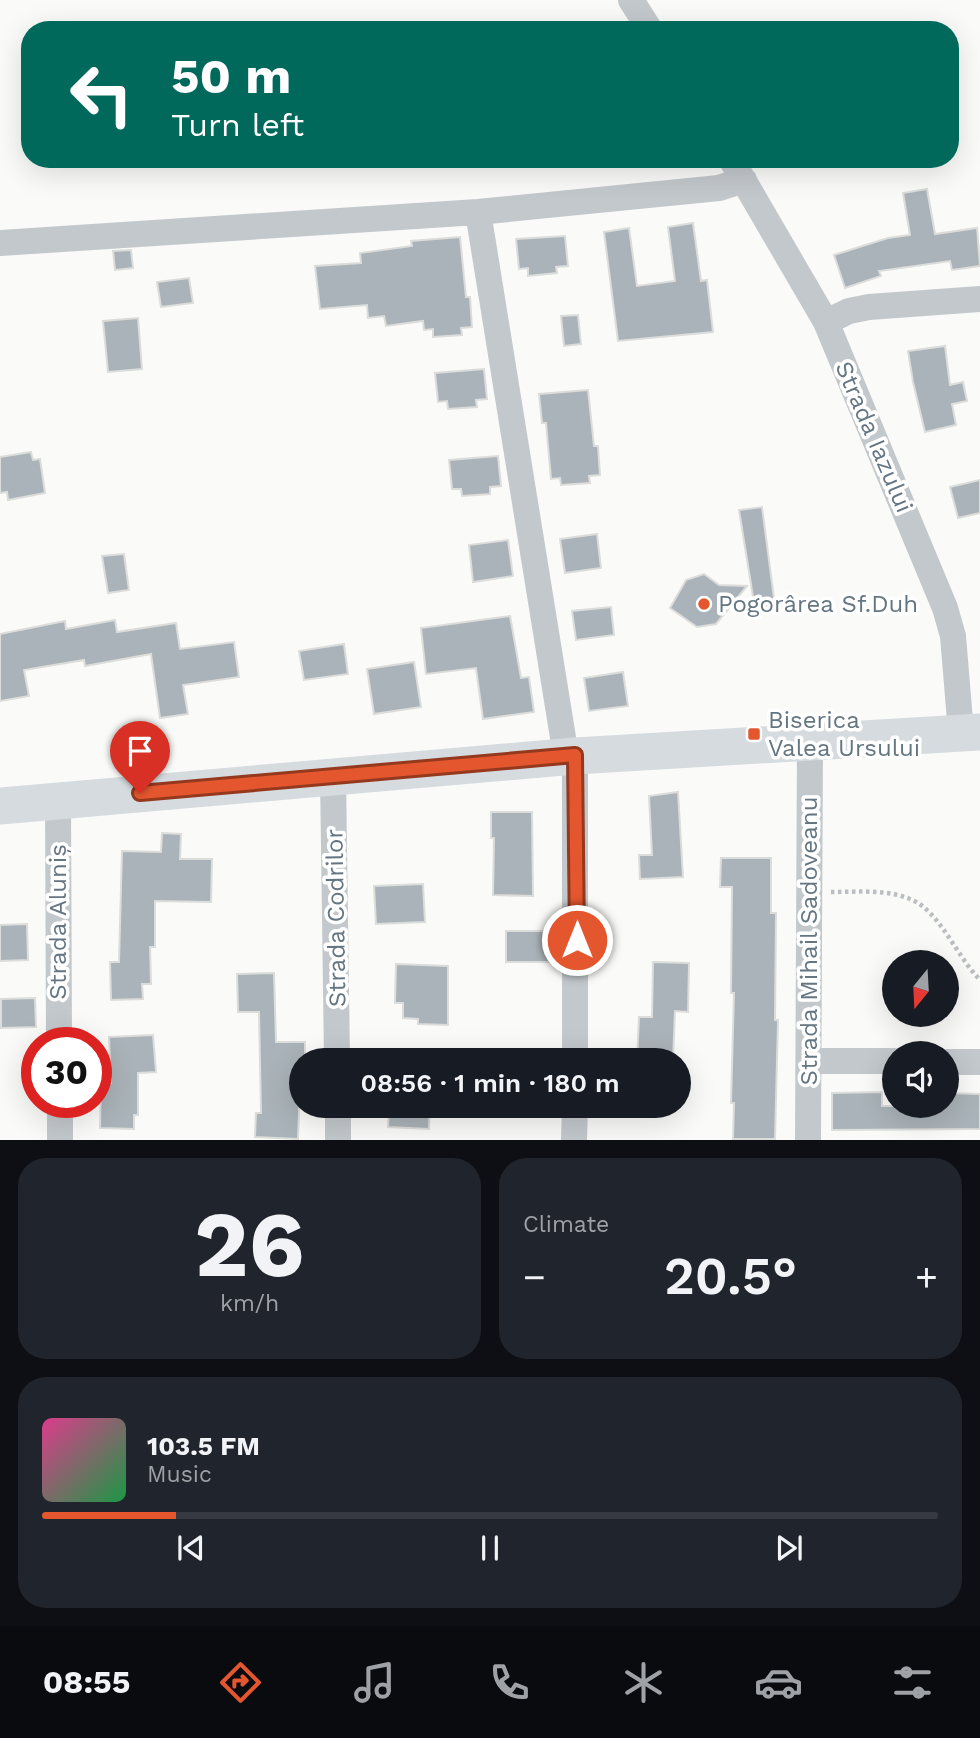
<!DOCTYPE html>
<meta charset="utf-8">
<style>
body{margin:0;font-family:"Work Sans",sans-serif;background:#20242c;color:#f1f3f6;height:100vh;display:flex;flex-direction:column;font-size:26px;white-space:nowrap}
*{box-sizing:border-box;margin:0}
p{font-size:23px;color:#9ea1a6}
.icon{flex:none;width:38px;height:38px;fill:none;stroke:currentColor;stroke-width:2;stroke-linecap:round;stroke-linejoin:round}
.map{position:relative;height:1140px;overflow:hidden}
.panel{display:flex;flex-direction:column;gap:18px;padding:18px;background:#0d0f14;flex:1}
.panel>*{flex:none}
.top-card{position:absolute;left:21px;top:21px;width:938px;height:147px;border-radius:28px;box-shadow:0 7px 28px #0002;background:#00695c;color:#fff;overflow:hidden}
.needle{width:46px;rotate:198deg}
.fabs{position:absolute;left:882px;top:950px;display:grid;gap:14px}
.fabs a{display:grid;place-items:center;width:77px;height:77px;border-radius:50%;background:#171b24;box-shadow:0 7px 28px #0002;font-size:35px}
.speed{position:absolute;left:21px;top:1027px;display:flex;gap:14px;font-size:35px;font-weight:700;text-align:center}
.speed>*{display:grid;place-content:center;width:91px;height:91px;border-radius:50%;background:#171b24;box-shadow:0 7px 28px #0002;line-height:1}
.speed .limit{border:10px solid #d22;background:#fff;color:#111}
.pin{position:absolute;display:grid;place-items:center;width:60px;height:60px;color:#fff;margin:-72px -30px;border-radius:50% 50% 50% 0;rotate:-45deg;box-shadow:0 0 7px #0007}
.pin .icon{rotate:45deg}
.me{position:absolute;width:77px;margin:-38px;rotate:0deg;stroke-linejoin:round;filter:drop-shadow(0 0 5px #0008)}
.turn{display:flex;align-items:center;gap:24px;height:147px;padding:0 35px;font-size:32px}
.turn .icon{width:91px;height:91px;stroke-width:2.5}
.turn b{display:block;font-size:49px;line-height:60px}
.big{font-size:52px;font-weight:600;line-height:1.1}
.panel .card{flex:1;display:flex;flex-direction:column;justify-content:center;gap:10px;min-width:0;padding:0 24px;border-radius:28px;background:#20242c}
.panel .dial{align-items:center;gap:0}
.dial b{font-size:91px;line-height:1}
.song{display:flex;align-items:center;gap:21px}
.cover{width:84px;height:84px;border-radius:10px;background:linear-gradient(135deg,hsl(330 70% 55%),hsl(140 70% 35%))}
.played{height:7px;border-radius:4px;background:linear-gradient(90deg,#e4572e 15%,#363941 15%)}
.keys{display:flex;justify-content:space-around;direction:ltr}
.heat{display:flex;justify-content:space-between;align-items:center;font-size:38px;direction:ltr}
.panel .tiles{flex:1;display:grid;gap:18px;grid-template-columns:1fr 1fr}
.card:last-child{grid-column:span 2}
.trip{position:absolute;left:289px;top:1048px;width:402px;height:70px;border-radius:35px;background:#171b24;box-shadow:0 7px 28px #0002;font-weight:600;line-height:70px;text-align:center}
.tab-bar{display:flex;height:112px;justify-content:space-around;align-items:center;background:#090b0e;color:#9ea1a6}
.tab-bar .icon{width:49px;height:49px}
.tab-bar .selected{color:#e4572e}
.tab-bar b{font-size:32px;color:#f1f3f6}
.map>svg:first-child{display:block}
</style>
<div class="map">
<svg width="980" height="1140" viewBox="0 0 980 1140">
<rect width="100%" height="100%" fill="#fafaf8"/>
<path fill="#aab3b9" stroke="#dcdcda" stroke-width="2" d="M927,189L935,234L977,228L980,266L952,270L950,261L879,271L881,276L845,288L834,255L888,238L910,235L903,193Z
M693,223L701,281L707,280L713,332L618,341L604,232L629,228L637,286L675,281L668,227Z
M565,236L568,266L556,267L557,273L528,276V268L519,269L516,239Z
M460,237L466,297H470L472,327L461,328L462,335L433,337V329L424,330L423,321L386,326L384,316L368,318L367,305L320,309L315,266L361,263L360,253L412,246L411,241Z
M131,250L133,268L115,270L113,251Z
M189,278L193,303L161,307L157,282Z
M578,315L581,344L564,346L561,316Z
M138,318L142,369L108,372L103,321Z
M945,346L950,385L963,382L967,401L952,404L956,425L925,432L913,382L908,351Z
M484,369L487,399L476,400L477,407L448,409L447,401L438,402L435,373Z
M588,390L594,446H598L600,475L589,476L590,483L561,485L560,478L551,479L546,423H542L539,394Z
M31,452L33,460L40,459L45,493L8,500L7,492L0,493V457Z
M498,456L501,486L490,487V494L462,496L461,489H452L449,460Z
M980,480V513L958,518L950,487Z
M762,507L775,606L755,609L739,510Z
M597,534L601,568L565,573L560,539Z
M508,540L513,576L473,582L469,545Z
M124,554L129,590L108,593L102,556Z
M704,574L719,585L747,586L716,624L697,627L670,608L686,580Z
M611,607L614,635L576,640L572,611Z
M510,616L521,678L529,677L534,712L483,719L476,668L426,674L421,628Z
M115,620L117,632L176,623L180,649L234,642L239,677L183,685L188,714L160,718L151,654L85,666L84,660L24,670L29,696L0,701V634L65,621L66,629Z
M344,644L348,674L304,680L299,651Z
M414,662L421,707L374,714L367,669Z
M623,672L628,706L589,711L584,678Z
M678,792L683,877L640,879L639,855H652L649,796Z
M491,812H532L533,896L493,895L494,838H491Z
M162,833L181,834L180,859H212L211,902L155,901V947H150L151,984H142L143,999L111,1000L110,962H119L122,851L161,852Z
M721,858H771V913H776L775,1020H778L775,1139H733L734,1103H731L734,993H731L732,887H720Z
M423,884L425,922L376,924L374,886Z
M27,924L28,960L0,961V925Z
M506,931H553V962H506Z
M653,962L689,963L688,1012L675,1011L673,1060H637L639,1017H652Z
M396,964L448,966V1025L418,1024V1019L403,1018V1003H395Z
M274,973L276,1042H305V1060H301L298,1139L255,1137L256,1113H261L259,1012H238L237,974Z
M35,998L36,1027L1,1028V999Z
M153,1035L156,1072L138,1073V1115H134V1129L100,1128L101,1083H111L109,1037Z
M882,1092V1106H947V1093L980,1094V1129L832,1130V1093Z
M389,1106H430L429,1129L388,1127Z"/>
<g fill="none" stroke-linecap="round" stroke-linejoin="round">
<path stroke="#bbbfc2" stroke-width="4.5" stroke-dasharray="3.5 3.5" stroke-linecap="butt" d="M831,892C861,892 903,887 927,910C947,929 960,959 980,980"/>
<path stroke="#c3c8cc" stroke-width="26" d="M631,0L650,30
M731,159L826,322L945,608L953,636L961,733
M478,212L566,756
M0,243L478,212L719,188L744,180
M826,322L849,311L869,307L980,299
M575,756V1060
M333,776L337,1060
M58,801L59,1043
M809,1061H894
M947,1062H980
M60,1102V1140
M338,1106V1140
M574,1140L575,1106
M808,1140L810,742"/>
<path stroke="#d6dbdf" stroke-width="37" d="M0,806L575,756L980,732"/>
</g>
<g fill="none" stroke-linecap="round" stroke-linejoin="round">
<defs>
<path id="route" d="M140,793L575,755L577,940"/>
</defs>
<use href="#route" stroke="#94391e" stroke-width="18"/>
<use href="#route" stroke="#e4572e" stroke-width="12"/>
</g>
<g fill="#e4572e" stroke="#fff" stroke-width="2.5">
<circle cx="704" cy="604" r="7"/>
<rect x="747" y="727" width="14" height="14" rx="3.5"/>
</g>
<g text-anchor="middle" stroke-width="7" stroke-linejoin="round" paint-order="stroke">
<g font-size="24" fill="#657683" stroke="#fff">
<text transform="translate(874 437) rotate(67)" y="8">Strada Iazului</text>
<text transform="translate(336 918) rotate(-91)" y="8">Strada Codrilor</text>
<text transform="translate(58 922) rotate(-90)" y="8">Strada Aluniș</text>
<text transform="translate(809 941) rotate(-90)" y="8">Strada Mihail Sadoveanu</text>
</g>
<g font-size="24" fill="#657683" stroke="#fff" text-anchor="start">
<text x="718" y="612">Pogorârea Sf.Duh</text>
<text x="768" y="728">Biserica<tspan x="768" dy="28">Valea Ursului</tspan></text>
</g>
</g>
</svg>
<div class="fabs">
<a><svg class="needle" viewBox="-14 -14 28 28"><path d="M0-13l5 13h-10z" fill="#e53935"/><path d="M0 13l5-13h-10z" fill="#9ea1a6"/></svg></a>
<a><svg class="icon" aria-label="sound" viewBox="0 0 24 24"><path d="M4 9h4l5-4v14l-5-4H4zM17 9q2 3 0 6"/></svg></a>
</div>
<div class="speed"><div class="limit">30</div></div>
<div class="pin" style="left:140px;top:793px;background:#d93025"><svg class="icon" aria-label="arrive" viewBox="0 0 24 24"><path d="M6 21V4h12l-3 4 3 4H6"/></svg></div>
<svg class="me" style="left:577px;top:940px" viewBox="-20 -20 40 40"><circle r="17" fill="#e4572e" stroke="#fff" stroke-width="3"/><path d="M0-11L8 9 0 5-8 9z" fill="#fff"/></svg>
<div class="trip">08:56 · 1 min · 180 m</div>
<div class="top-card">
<div class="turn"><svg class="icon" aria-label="left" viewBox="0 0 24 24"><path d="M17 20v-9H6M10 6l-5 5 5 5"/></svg><div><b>50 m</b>Turn left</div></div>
</div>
</div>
<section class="panel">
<div class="tiles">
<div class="card dial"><b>26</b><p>km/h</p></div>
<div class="card"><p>Climate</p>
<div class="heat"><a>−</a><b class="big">20.5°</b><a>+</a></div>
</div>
<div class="card">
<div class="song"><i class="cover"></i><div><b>103.5 FM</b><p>Music</p></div></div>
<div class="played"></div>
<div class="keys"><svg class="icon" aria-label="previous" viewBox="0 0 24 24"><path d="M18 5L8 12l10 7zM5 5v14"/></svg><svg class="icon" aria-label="pause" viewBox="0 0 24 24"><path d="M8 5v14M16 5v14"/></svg><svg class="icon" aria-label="next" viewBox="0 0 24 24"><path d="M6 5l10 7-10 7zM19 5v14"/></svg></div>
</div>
</div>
</section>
<nav class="tab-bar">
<b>08:55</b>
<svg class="icon selected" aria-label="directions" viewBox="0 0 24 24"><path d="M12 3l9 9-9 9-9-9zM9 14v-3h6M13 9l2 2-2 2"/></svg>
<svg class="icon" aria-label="music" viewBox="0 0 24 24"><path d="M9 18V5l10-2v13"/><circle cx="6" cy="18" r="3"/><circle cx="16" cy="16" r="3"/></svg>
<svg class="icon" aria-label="phone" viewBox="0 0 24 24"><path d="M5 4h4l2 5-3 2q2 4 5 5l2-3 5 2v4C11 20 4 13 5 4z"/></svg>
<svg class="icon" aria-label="climate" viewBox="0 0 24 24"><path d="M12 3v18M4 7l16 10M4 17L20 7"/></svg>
<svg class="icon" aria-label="car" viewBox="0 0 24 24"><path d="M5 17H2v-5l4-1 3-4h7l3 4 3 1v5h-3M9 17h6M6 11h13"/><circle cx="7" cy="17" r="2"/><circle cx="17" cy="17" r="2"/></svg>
<svg class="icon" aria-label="filters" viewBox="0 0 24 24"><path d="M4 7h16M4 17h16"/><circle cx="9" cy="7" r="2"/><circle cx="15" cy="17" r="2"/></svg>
</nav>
